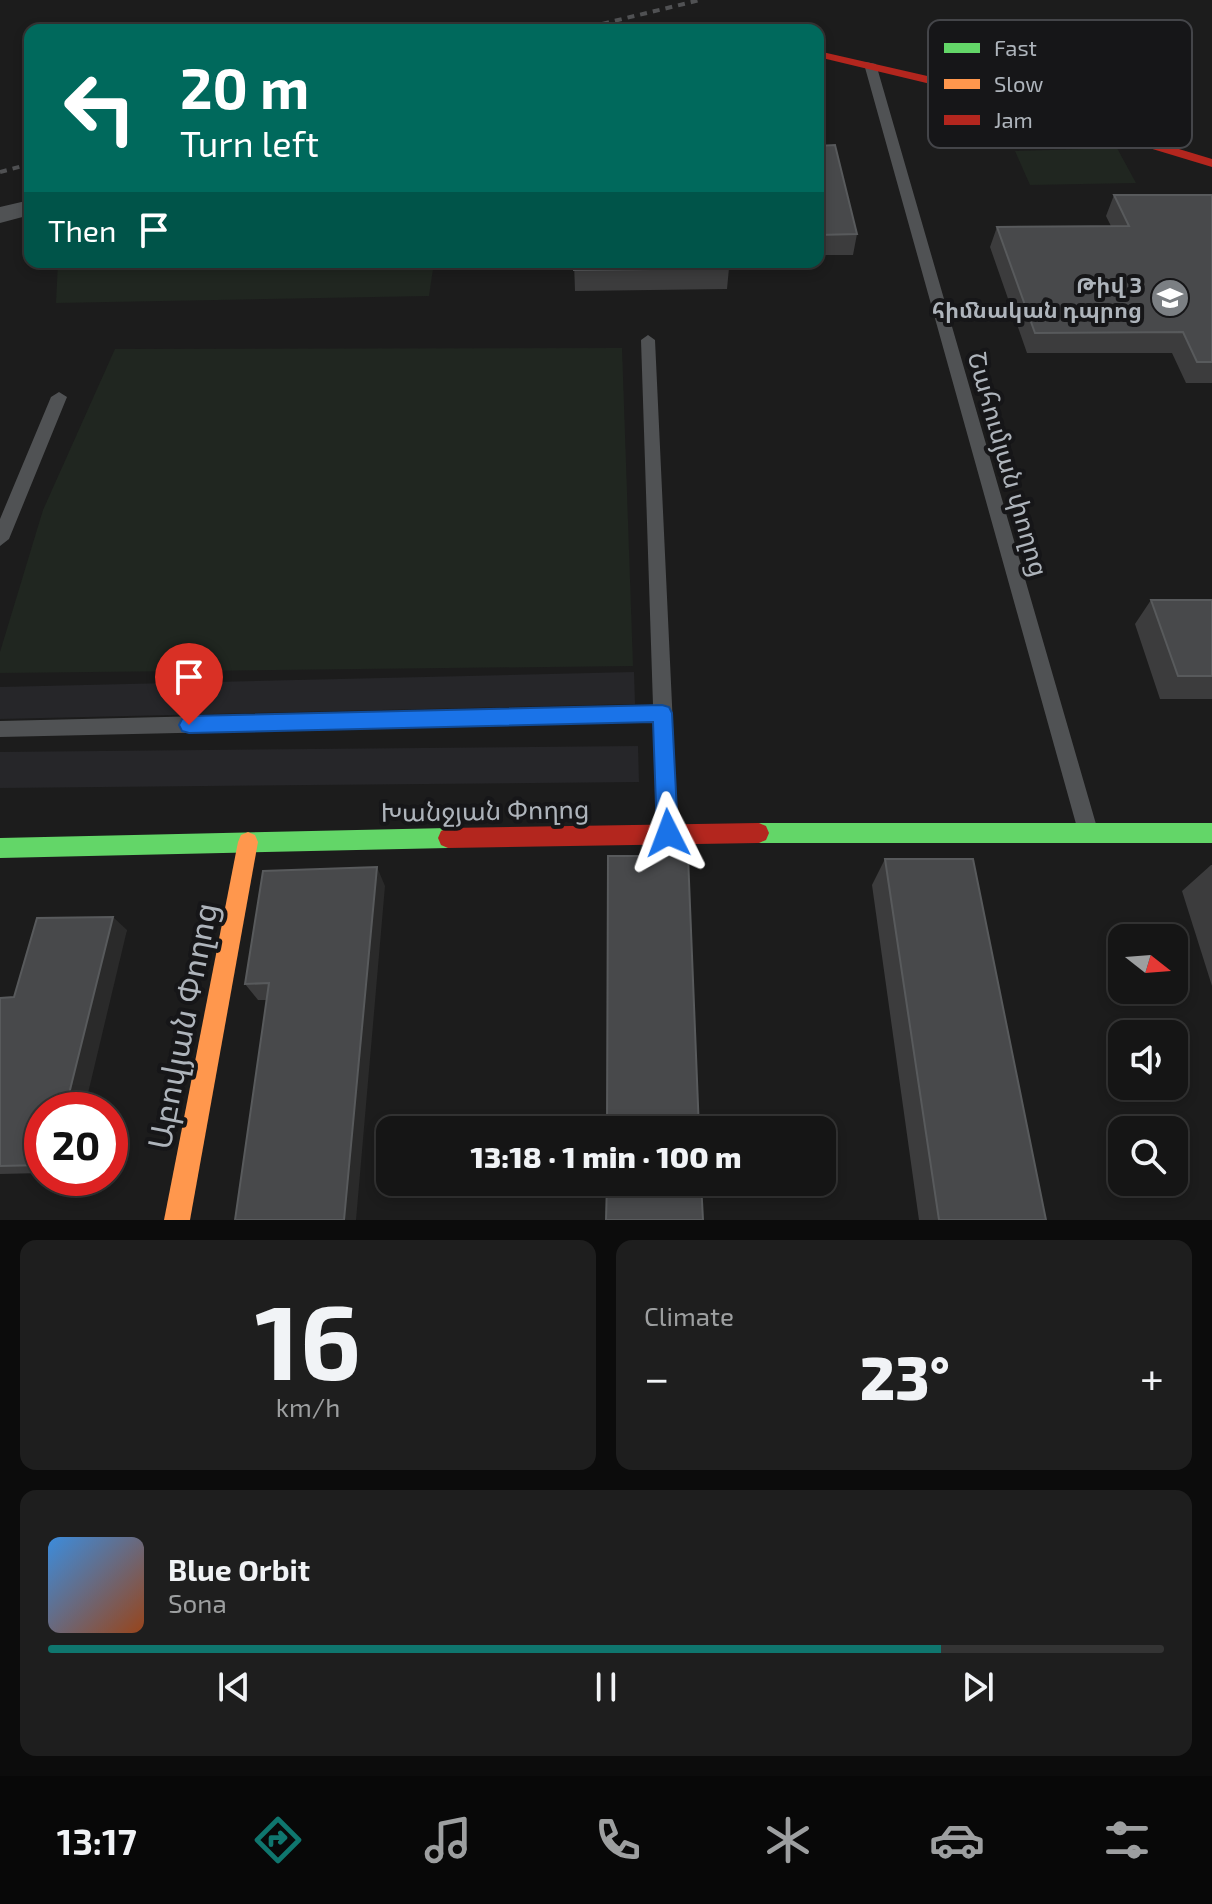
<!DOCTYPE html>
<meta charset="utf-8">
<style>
body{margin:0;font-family:"Exo 2","Noto Sans Armenian",sans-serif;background:#1e1e1e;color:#f1f3f6;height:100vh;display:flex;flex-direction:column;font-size:30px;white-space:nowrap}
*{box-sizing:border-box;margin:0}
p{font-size:26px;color:#9d9fa0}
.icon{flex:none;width:44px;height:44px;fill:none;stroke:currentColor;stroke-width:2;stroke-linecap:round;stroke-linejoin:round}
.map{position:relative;height:1220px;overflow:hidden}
.panel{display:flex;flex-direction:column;gap:20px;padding:20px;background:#0c0c0c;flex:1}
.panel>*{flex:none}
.top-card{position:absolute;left:24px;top:24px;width:800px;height:244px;border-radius:16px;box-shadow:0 4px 12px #0003,0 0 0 2px #343434;background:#00695c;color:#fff;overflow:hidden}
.needle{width:52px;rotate:107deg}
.tools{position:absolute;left:1108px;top:924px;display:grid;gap:16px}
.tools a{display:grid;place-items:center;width:80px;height:80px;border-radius:16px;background:#151515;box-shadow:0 4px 12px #0003,0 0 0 2px #343434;font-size:40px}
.speed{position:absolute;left:24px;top:1092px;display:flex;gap:16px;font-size:40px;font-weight:700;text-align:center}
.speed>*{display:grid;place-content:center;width:104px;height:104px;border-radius:50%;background:#151515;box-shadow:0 4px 12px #0003,0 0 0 2px #343434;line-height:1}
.speed .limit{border:12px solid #d22;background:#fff;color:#111}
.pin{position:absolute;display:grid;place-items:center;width:68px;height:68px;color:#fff;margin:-82px -34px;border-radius:50% 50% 50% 0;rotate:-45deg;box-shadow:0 0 8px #0007}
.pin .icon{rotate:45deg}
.me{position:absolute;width:88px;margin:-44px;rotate:357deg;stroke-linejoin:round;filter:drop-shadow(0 0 6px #0008)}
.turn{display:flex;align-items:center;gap:28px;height:168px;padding:0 24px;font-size:36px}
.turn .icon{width:104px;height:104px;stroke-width:2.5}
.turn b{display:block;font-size:56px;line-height:68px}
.then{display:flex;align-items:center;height:76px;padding:0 24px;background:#0003;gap:16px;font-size:30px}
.big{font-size:60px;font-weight:800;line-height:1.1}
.panel .widget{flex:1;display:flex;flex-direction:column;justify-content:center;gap:12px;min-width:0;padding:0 28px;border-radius:16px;background:#1e1e1e}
.panel .dial{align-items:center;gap:0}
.dial b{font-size:104px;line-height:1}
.song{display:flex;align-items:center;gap:24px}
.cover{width:96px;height:96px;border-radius:12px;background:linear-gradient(135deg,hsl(210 70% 55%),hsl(20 70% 35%))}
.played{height:8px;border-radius:4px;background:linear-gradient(90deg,#0f766e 80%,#343434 80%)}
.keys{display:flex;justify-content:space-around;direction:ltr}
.heat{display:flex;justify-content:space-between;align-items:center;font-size:44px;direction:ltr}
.panel .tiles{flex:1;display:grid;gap:20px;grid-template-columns:1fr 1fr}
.widget:last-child{grid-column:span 2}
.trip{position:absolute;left:376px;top:1116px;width:460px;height:80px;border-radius:16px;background:#151515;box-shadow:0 4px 12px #0003,0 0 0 2px #343434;font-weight:800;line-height:80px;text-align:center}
.menu{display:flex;height:128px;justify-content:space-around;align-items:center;background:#080808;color:#9d9fa0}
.menu .icon{width:56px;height:56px}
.menu .active{color:#0f766e}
.menu b{font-size:36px;color:#f1f3f6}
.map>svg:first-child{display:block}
</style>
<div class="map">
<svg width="1212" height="1220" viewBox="0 0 1212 1220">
<rect width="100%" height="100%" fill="#1c1c1c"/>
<path fill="#262629" d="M634,672L635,704L0,719V687Z
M638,746L639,782L0,788V752Z"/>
<path fill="#202620" d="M1117,148L1136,183L1030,185L1015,151Z
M58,262H434L429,296L56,303Z
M622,348L633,666L0,673V652L43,510L115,349Z"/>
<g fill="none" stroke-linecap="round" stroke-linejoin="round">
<path fill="#505254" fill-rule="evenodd" d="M866,62L876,64L1098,831L1095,838L1088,841L1081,838L1078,831L864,64Z
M648,335L655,340L678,833L675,840L668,843L661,840L658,833L654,722L0,737V721L653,705L641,340Z
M59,392L67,397L9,539L0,546V519L51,397Z"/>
<path fill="#505254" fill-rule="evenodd" d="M30,200V215L0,223V207Z"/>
<path fill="#63d668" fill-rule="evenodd" d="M759,823H1212V843H759L752,840L749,833L752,826Z
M448,828L455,831L458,838L455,845L448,848L0,858V838Z"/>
<path fill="#ff974d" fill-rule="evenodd" d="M248,832L255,835L258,842L190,1220H164L238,842L241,835Z"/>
<path fill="#b3261e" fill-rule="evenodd" d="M818,51L971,86L1212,159V167L964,92L818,57Z
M759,823L766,826L769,833L766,840L759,843L448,848L441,845L438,838L441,831L448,828Z"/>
<path stroke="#505153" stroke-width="4" stroke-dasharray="7 6" stroke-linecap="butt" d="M577,30L700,0
M0,172L30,164"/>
</g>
<path fill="#3c3c3d" d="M818,146L857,234L853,255H818Z
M1114,195H1212V383H1186L1172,353H1027L990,247L997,227L1111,226L1106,216Z
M574,262L729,268L727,289L575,291Z
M1151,600H1212V699H1160L1135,624Z
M885,859L1046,1220H919L872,885Z
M1211,865H1212V986L1182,891Z
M385,886L266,1000H258L245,984Z
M127,930L42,1110V1173L0,1174V998L14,997Z"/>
<path fill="#2a2a2a" d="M377,867L385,886L356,1220H344Z
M113,917L127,930L84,1110H65Z"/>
<path fill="#48494b" stroke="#585a5c" stroke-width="2" d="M835,145L857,234L818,235V146Z
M1114,195H1212V362H1197L1183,332L1035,333L997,227L1129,226Z
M574,262H728L729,268L574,270Z
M1151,600H1212V676H1178Z
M608,856H688L699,1130H607Z
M885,859H973L1046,1220H939Z
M377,867L344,1220H235L269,983L245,984L263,871Z
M113,917L65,1110H42V1165L0,1166V998L14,997L37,918Z
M607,1182H701L703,1220H606Z"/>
<path fill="#1a73e8" stroke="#114b97" stroke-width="2" d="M662,705L669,707L672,713L678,833L675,839L668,842L660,839L657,833L653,722L189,733L182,731L179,725L182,719L189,716Z"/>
<defs>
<symbol id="school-disc" viewBox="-11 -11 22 22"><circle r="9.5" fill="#7b7f83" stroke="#161618"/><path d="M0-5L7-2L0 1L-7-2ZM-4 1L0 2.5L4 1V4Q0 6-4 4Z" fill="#fff"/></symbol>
</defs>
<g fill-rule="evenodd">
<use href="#school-disc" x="1148" y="276" width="44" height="44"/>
</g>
<g text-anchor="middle" stroke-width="8" stroke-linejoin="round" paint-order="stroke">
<g font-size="22" font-weight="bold" fill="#aeb4bb" stroke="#161618" text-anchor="end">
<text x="1142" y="293">Թիվ 3<tspan x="1142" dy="25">հիմնական դպրոց</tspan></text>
</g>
<g font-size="26" fill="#aeb4bb" stroke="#161618">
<text transform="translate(1008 464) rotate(74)" y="9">Շահումյան փողոց</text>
<text transform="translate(485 811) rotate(-1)" y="9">Խանջյան Փողոց</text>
</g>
<g font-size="32" fill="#aeb4bb" stroke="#161618">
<text transform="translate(183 1026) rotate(-79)" y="11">Աբովյան Փողոց</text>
</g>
</g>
<rect x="928" y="20" width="264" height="128" rx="12" fill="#161618" stroke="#444549" stroke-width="2"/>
<rect x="944" y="43" width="36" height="10" fill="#63d668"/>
<rect x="944" y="79" width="36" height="10" fill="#ff974d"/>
<rect x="944" y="115" width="36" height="10" fill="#b3261e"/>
<g font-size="22" fill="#aeb4bb">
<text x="994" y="56">Fast</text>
<text x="994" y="92">Slow</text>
<text x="994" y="128">Jam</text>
</g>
</svg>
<div class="tools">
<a><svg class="needle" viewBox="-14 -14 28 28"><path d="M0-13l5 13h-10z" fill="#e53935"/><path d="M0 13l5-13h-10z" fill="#9d9fa0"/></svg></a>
<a><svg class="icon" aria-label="sound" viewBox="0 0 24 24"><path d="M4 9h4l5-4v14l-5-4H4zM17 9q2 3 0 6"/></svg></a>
<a><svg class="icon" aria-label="search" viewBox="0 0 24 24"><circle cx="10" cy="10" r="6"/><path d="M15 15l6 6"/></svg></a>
</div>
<div class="speed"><div class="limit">20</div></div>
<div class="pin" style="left:189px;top:725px;background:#d93025"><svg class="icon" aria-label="arrive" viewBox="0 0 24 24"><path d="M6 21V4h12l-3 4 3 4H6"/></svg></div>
<svg class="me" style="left:668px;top:833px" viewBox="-20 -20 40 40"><path d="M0-17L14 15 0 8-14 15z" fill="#1a73e8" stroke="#fff" stroke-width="4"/></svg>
<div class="trip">13:18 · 1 min · 100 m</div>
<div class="top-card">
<div class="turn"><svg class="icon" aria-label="left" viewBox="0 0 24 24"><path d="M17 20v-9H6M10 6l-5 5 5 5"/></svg><div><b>20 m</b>Turn left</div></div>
<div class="then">Then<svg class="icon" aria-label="arrive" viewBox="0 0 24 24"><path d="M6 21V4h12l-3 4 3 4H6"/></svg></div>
</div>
</div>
<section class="panel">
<div class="tiles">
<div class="widget dial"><b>16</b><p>km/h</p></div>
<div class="widget"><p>Climate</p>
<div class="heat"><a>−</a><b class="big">23°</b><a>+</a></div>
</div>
<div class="widget">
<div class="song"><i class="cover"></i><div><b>Blue Orbit</b><p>Sona</p></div></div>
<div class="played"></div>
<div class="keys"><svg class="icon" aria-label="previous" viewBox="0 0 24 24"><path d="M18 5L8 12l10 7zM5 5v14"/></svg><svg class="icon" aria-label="pause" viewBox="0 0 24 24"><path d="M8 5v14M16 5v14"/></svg><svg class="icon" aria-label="next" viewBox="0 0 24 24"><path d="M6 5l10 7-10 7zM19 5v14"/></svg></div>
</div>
</div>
</section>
<nav class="menu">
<b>13:17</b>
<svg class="icon active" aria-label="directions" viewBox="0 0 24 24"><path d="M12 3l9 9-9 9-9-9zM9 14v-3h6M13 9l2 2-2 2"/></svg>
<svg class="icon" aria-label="music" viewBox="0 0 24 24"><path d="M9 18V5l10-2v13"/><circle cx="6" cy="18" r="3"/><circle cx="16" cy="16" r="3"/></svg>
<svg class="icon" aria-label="phone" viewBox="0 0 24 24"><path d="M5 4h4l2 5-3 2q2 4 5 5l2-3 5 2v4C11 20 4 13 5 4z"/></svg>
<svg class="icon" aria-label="climate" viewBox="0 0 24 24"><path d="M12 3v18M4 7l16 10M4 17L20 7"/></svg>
<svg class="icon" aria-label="car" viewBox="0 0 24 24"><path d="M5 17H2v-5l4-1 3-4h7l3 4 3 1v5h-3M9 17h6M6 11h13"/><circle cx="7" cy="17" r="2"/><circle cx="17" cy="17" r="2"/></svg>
<svg class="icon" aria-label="filters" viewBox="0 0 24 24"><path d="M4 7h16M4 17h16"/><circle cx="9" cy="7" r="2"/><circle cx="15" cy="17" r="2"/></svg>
</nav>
